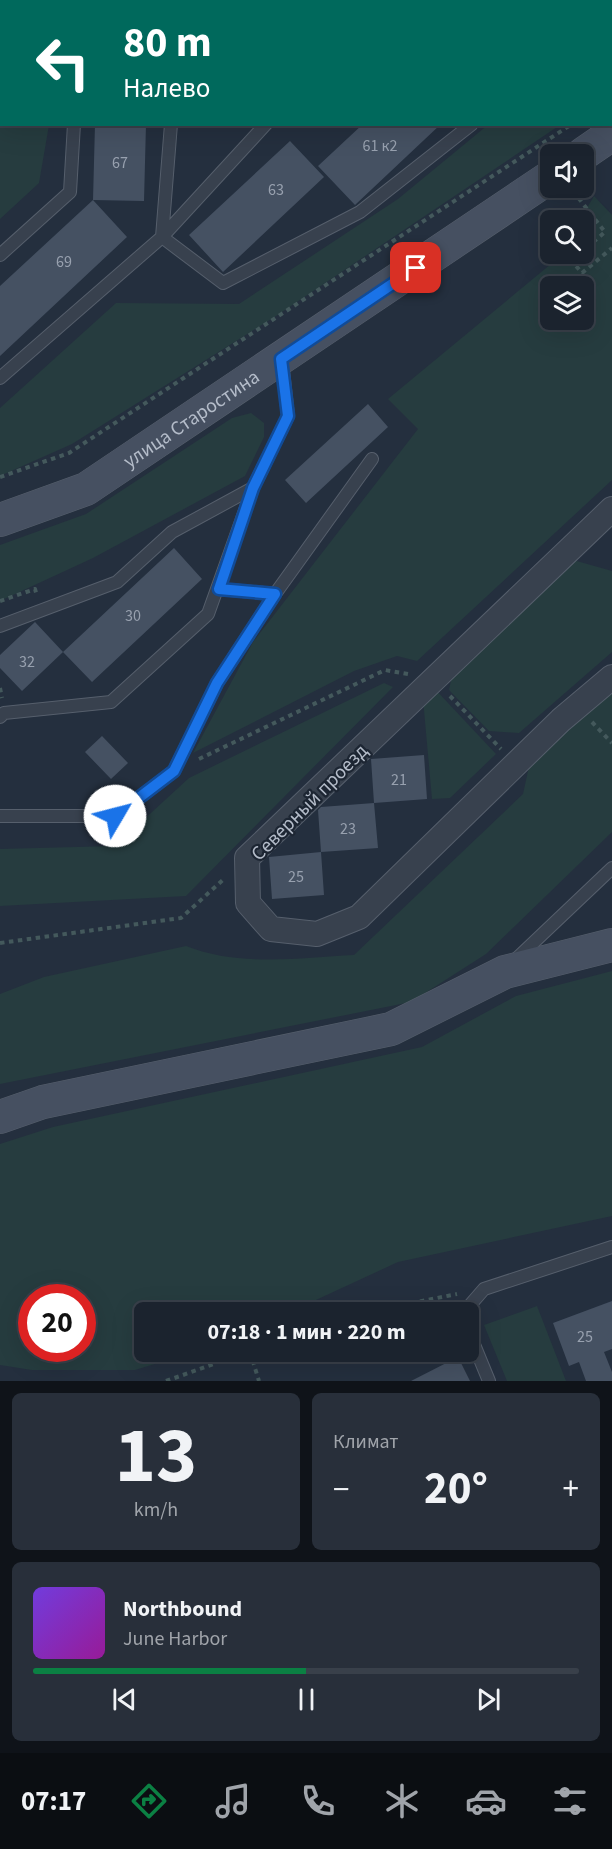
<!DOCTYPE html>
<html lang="ru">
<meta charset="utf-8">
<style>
body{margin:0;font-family:"Source Sans 3",sans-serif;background:#282f3a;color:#f1f3f6;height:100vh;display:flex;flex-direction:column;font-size:22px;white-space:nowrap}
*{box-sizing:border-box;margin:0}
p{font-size:20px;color:#a0a4aa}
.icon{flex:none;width:33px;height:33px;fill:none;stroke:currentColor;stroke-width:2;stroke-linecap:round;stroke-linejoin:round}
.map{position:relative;height:1381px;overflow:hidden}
.drawer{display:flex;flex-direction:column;gap:12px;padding:12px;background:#0f1319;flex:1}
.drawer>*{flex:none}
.banner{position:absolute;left:0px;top:0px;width:612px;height:126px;box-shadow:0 6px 24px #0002,0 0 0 2px #39404a;background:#00695c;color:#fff;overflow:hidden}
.tools{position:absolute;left:540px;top:144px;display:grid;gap:12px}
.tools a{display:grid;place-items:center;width:54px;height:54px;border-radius:9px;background:#1b232e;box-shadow:0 6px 24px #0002,0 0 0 2px #39404a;font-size:30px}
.speed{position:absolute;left:18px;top:1284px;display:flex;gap:12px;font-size:30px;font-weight:700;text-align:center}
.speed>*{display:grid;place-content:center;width:78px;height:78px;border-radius:50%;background:#1b232e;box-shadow:0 6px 24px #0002,0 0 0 2px #39404a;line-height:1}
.speed .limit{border:9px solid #d22;background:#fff;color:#111}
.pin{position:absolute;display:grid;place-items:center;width:51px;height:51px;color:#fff;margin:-26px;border-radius:12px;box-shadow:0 3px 9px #0006}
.me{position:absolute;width:66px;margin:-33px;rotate:53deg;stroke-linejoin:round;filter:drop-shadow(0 0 4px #0008)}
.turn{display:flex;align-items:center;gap:21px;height:126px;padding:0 24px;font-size:27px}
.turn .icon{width:78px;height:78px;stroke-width:2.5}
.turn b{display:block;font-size:42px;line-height:51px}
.big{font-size:45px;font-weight:700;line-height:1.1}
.drawer .tile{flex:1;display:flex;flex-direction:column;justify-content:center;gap:9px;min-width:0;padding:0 21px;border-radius:9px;background:#282f3a}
.drawer .dial{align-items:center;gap:0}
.dial b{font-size:78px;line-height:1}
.song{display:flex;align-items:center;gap:18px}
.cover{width:72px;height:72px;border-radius:9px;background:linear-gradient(135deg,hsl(260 70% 55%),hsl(300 70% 35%))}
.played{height:6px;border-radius:3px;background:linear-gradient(90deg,#0b8043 50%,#39404a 50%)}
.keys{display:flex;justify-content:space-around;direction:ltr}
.heat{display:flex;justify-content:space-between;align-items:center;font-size:33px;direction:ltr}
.drawer .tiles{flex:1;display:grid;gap:12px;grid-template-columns:1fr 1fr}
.tile:last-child{grid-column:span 2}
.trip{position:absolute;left:134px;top:1302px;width:345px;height:60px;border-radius:9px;background:#1b232e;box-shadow:0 6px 24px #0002,0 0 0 2px #39404a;font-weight:700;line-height:60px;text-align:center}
.tab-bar{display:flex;height:96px;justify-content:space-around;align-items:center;background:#0b0e12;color:#a0a4aa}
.tab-bar .icon{width:42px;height:42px}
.tab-bar .active{color:#0b8043}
.tab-bar b{font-size:27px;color:#f1f3f6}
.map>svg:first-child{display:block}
</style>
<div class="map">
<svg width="612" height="1381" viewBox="0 0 612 1381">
<rect width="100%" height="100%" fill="#242f3e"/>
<path fill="#263c3f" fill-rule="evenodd" d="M586,0H612L611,89L610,2Z
M0,94L2,124L49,125L39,183L0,219Z
M489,124L560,125L276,316L72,444L0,476V408L116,303L239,304L398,199Z
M594,196L612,215V480L417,661L397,656L354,671L193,753L253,642L418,429L388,399L557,259L560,254H584V220H580ZM550,286H584V320H550Z
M251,413L264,423V437L245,476L93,558L0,601V545L86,514L232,418Z
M566,558L612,571V652L519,733L489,731L449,690L453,671Z
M384,683L393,687L186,896L0,906V849L115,846L189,778Z
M433,687L496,754L450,798L432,799L423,699Z
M612,693V832L486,954L411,1002L0,1084V994L44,977L186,946C239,967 299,958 354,955L523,794L530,762Z
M612,971V1216L398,1262L290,1312H144V1352H194L135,1370H32L0,1365V1144L53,1127L422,1047L516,996ZM32,1298H82V1348H32Z
M537,1306L566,1381H507L484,1325Z"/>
<path fill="#455162" d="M95,124H146L144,201L93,200Z
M363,124H441L355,205L318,166Z
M290,141L324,177L223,272L189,235Z
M93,200L127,237L0,356V286Z
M368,404L388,427L306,503L285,480Z
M174,548L202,579L92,682L63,652Z
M35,622L63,652L22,691L0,668V655Z
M102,736L128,763L111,779L85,752Z
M424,755L427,799L374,803L371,759Z
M374,803L378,848L321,852L318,810L321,807Z
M321,852L324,895L272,899L269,857Z
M612,1301V1349L604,1352L612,1372V1381H586L579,1362L569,1366L553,1323Z
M458,1357L470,1381H411Z"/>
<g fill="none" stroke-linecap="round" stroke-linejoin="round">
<defs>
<path id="lane" d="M180,2L181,0
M453,2L454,0
M576,2V0
M0,61H2
M266,124L162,237L223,283L360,212L472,124
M0,255L70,192L74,124
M0,378L162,237L171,124
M219,589L275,594
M0,626L117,582L172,532L253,488L288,416L282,361
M0,717L4,713L111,702L208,614L253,488
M0,816H115L174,771L217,683L275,594L372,459
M513,962L612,868
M464,1312L484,1289L612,1247
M468,1330L489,1381"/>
<path id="street" d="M612,509L247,858L248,903L271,929L317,934L359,917L561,720L612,677"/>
<g id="secondary">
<path d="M583,154L612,134"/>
<path id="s1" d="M0,520L86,489L550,177"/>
<path d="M0,1117L43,1102L391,1029L505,972L612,945"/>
</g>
</defs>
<use href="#lane" stroke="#565f6c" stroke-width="14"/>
<use href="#street" stroke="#565f6c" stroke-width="26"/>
<use href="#secondary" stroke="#565f6c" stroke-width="34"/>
<path stroke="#44595c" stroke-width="4" stroke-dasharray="4.5 4.5" stroke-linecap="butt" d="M610,99L612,98
M573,191L605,232L584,250
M579,254L571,260L582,273L612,248
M0,477L69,453L572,124
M0,601L35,589L37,596
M0,688L2,698
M450,696L501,749
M592,722L612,743
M199,759L385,670L408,674
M0,943L181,918L225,878
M367,1312L457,1294
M250,1352L259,1381
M166,1381L214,1364L233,1352"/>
<use href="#lane" stroke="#38414e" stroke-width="12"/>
<use href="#street" stroke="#38414e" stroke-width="24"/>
<use href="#secondary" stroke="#465061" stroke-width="33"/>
</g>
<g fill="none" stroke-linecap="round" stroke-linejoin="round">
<defs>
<path id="route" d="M115,816L174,771L217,683L275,594L219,589L253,488L288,416L281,359L416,268"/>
</defs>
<use href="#route" stroke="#114b97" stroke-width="15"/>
<use href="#route" stroke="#1a73e8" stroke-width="10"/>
</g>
<g text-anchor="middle" stroke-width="4.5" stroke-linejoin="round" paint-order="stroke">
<g font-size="16" fill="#98a1af">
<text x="380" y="151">61 к2</text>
<text x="120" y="168">67</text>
<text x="276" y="195">63</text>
<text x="64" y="267">69</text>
<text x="133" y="621">30</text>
<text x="27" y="667">32</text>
<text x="399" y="785">21</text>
<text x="348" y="834">23</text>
<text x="296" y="882">25</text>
<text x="585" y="1342">25</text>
</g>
<g font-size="20" fill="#b4bcc9" stroke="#1d2633">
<text dy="7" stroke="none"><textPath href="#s1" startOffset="218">улица Старостина</textPath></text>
<text transform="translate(309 802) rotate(-45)" y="7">Северный проезд</text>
</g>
</g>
</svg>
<div class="tools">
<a><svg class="icon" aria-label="sound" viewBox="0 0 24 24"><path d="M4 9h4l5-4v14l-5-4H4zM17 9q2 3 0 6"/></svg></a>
<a><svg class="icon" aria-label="search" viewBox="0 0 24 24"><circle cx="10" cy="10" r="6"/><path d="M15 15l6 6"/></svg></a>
<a><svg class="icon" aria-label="layers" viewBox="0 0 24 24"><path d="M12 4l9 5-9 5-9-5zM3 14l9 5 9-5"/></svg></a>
</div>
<div class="speed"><div class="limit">20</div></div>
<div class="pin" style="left:416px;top:268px;background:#d93025"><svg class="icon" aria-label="arrive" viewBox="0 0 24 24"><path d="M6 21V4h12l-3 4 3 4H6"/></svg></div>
<svg class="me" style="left:115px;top:816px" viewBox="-20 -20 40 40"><circle r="19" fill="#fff"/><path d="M0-13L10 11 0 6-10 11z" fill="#1a73e8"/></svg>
<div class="trip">07:18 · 1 мин · 220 m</div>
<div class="banner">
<div class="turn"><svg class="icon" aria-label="left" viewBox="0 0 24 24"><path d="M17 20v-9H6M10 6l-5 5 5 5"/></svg><div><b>80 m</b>Налево</div></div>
</div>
</div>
<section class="drawer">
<div class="tiles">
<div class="tile dial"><b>13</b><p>km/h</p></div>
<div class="tile"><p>Климат</p>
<div class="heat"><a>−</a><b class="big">20°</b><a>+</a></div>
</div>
<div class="tile">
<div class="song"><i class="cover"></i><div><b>Northbound</b><p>June Harbor</p></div></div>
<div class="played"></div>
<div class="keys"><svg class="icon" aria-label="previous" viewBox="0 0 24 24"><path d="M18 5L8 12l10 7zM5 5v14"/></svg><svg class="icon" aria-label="pause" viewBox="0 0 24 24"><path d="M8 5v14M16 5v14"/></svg><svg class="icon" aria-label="next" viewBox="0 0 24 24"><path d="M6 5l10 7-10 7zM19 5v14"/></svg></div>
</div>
</div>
</section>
<nav class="tab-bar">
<b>07:17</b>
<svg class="icon active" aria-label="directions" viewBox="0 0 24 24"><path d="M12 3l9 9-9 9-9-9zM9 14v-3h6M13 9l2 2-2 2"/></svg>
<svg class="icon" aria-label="music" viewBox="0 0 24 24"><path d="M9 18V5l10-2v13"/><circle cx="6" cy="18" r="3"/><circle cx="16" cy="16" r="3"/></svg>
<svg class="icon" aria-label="phone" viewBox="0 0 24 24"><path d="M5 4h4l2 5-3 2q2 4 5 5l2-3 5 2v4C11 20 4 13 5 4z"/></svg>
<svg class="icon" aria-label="climate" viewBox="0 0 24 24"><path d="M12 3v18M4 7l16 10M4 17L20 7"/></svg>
<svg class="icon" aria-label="car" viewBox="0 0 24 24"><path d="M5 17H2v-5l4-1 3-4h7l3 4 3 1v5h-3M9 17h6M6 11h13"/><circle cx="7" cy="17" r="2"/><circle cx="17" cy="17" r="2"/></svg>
<svg class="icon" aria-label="filters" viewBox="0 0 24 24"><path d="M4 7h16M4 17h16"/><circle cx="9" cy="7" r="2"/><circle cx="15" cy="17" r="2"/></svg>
</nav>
